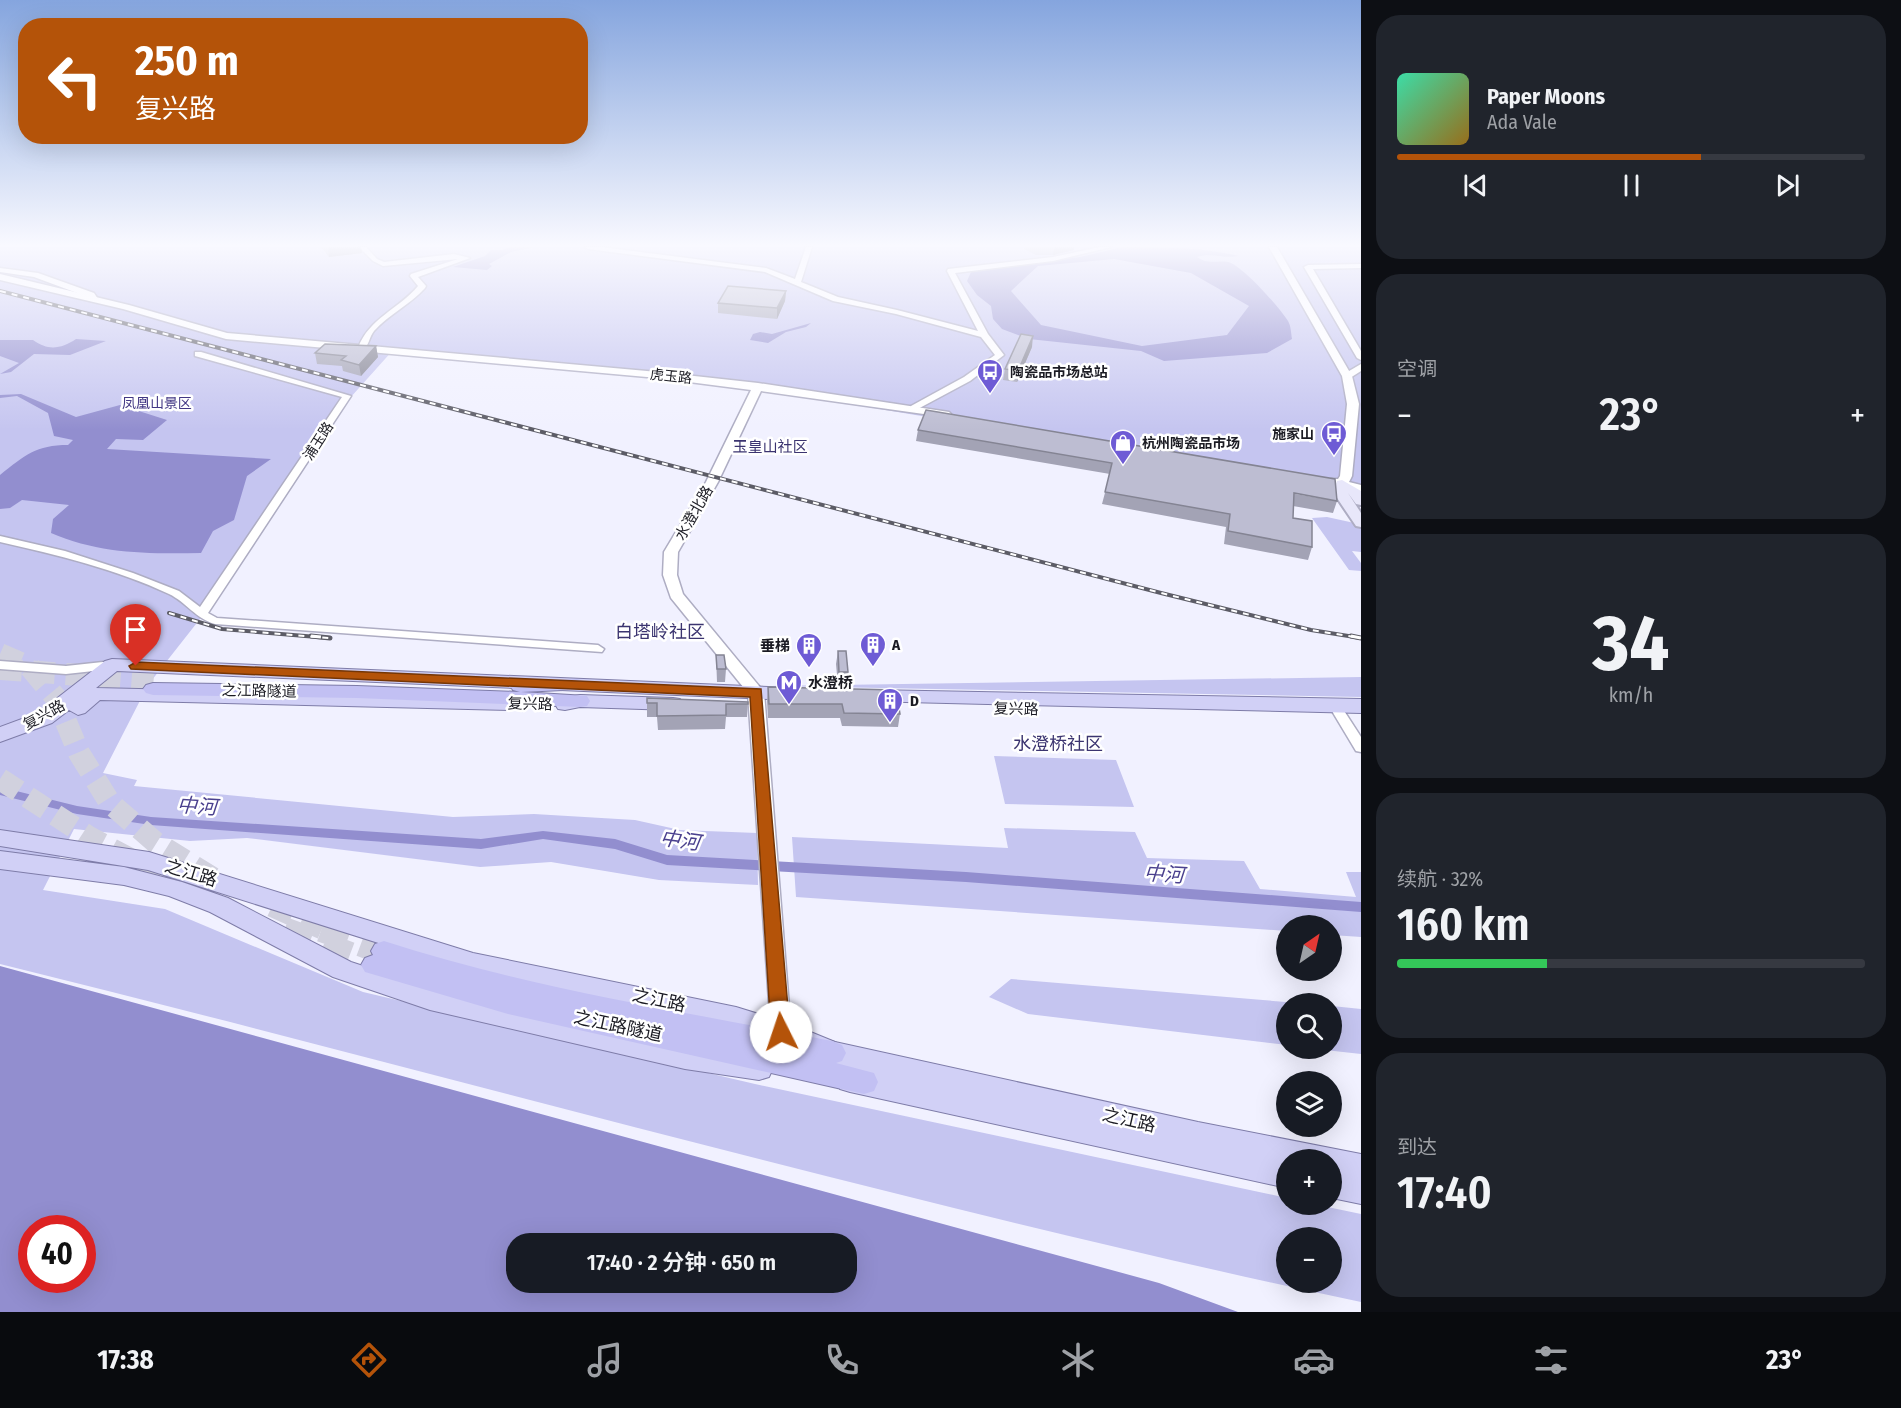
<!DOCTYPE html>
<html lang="zh">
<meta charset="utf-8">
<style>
body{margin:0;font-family:"Fira Sans Condensed","Noto Sans SC",sans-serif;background:#20242c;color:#f1f3f6;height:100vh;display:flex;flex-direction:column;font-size:22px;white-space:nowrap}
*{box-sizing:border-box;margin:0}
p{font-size:20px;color:#9ea1a6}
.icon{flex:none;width:33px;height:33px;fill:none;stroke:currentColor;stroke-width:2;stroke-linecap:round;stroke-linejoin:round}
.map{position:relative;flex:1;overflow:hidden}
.sheet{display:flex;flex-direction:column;gap:15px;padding:15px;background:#0d0f14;width:540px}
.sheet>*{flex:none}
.guide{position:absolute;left:18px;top:18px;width:570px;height:126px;border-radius:24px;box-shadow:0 6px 24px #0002;background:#b45309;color:#fff;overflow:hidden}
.needle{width:39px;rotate:34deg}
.tools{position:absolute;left:1276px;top:915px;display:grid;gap:12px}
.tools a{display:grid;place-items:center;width:66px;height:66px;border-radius:50%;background:#171b24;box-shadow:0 6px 24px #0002;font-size:30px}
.speed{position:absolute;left:18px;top:1215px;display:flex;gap:12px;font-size:30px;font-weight:700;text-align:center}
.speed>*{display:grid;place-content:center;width:78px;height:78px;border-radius:50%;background:#171b24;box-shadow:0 6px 24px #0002;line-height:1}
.speed .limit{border:9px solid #d22;background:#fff;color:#111}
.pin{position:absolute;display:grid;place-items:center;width:51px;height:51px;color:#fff;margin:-62px -26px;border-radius:50% 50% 50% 0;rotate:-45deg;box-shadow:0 0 6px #0007}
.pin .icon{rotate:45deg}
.me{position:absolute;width:66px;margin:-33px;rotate:356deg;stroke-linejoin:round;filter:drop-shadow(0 0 4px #0008)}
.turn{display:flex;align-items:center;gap:21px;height:126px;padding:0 18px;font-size:27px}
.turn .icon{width:78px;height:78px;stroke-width:2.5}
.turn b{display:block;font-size:42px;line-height:51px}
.big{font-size:45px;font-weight:600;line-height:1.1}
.sheet .card{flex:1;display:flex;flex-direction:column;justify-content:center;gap:9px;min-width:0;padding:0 21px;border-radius:24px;background:#20242c}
.sheet .dial{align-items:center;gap:0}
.dial b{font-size:78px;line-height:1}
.song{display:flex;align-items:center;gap:18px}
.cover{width:72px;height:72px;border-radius:9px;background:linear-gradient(135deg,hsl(160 70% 55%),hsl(40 70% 35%))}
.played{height:6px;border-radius:3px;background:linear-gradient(90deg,#b45309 65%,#363941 65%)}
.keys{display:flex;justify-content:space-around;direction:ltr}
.heat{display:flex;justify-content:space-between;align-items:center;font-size:33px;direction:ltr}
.charge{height:9px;border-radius:4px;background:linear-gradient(90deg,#34c759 32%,#363941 0)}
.trip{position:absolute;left:506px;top:1233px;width:351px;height:60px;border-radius:24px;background:#171b24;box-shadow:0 6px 24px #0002;font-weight:600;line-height:60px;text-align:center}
.menu{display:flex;height:96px;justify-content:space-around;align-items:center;background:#090b0e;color:#9ea1a6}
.menu .icon{width:42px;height:42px}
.menu .on{color:#b45309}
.menu b{font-size:27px;color:#f1f3f6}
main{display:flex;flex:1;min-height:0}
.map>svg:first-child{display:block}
</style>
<main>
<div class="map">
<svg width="1361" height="1312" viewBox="0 0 1361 1312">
<rect width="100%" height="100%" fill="#f1f1ff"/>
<path fill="#c5c5f0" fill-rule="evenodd" d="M0,247H1361V490L731,384L394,349L341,408L207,610L148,685L103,773L137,780L134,786L453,817L534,814L635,820L680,830L757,833L758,885L659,880L551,862L480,867L247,838L190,841L74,829L43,890L165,909L363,992L755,1084L1287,1198V1204L1318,1205L1361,1214V1302C904,1205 454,1076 0,964ZM1287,1238H1332V1282H1287Z
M1327,517L1359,524L1361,526V552L1352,551L1361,563V571L1349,570L1312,518Z
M1361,677V697L771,686Z
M994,756L1116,760L1134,807L1005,804Z
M1004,828L1135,832L1147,858L1244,861L1260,889L1356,897L1346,872H1361V937L1332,935V926H1287V931L796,897L792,837L1008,848Z
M1011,979L1298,1003L1287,1004V1045L1028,1014L989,997Z
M1332,1006L1361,1009V1054L1316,1049L1332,1048Z"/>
<path fill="#928ecf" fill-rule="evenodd" d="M510,247H534L511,252L489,264L492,266L487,270L453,267L485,256L491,250H503Z
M1122,247C1162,247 1200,247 1239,256C1225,259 1210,252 1197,257C1208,265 1217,260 1228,262C1242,265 1280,308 1288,321C1291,326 1291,333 1292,339L1267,353L1164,361L1141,351L1029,339L1002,329L993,319L991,306L977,295L967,281L971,272L1080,257ZM1114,259L1191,273L1249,306L1227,335L1142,346L1041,325L1011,291L1038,266Z
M811,323L806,327L786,332L768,343L750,340L753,334L760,332L772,334Z
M76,339L106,341L70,355L34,354L11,372L0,374L19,363L0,356V340H33C48,351 61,349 76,339Z
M21,394L76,417L120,405L167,420L143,440L116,439L107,449L271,459L247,476L234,520L213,531L201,553C149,554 99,554 51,533L53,519L69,505L22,500L10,508L0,509V475C25,455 36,445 68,445L73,440L54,436L48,413L17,396L0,398V395Z
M0,966L1159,1283L1238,1312H0ZM82,1228V1280H32V1228ZM516,1244H846V1282H516Z"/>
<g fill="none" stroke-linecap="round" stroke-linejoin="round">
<path fill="#928ecf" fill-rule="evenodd" d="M0,787L77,806L151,817L481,839L543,831L615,839L667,855L966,872L1361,902V912L966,882L667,865L615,849L543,839L481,849L151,825L77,814L0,795Z"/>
<path stroke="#d1d1de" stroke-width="22" stroke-dasharray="22 11" stroke-linecap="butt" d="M0,654L30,667L56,698L79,753L110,803L155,842L216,880
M0,669L159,681
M0,779L89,837L183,887
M272,906L326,930"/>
<path stroke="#d1d1de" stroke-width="28" stroke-dasharray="28 14" stroke-linecap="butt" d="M322,928L384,951
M284,931L374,965"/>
<defs>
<path id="minor" d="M359,247H366L377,259L384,262L454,254L470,258L418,277L426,286L425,288C410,305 389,314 374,331C369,337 369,347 362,350L358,348C369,318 399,309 418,286L410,276L411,274L458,259L383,266L373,261Z
M585,247H601L766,268L795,279L806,247H812L801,282L838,297L897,310L978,331L947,271L948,269L1053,257L1100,247H1111L1053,261L955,273L988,334L1004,355L970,381L914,411L910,408L911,406L964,377L995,355L981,337L896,314L833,301L765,272L588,249Z
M1361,264V268L1313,269L1361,351V360L1357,358L1304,267L1308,265Z
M0,268L38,273L94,293L98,299L91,301L88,297L34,277L0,272Z
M195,352H201L351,396L208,613L217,618L598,645L604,649L602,652L215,624C196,619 186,602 169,594C116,569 57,555 0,542V536L65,551L133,573L179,591L200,607L342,397L195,356Z
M1361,364V371L1350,378H1344V374Z
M0,661L66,666L112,661L118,665L112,669L66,674L0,669Z
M1335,702L1339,703L1361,737V752L1356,751L1329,706Z"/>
<path id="tertiary" d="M1269,247H1277L1352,376L1359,404L1352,476L1349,482L1361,485V493L1331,485L1329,482L1331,479H1338L1340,476L1347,404L1342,376Z
M0,274L129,305L227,333L658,372L758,383L949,412L951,414L945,417L761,391L718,482L678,552L677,575L683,594L764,692L791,1032L788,1038L781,1041L774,1038L771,1032L748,693L671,598L663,575L664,552L706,482L751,390L658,378L226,339L123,309L0,280Z"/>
<path id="secondary" d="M1342,480L1361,491V505L1356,504L1348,493L1361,513V527L1356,526L1333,492L1337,481Z"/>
<path id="primary" d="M112,659L794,688L801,690L804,694L801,698L794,700L117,671L96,688L509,698L516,699L519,704L516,709L509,710L100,700L85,713L78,715L69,710L52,723L0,742V727L38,713L105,661Z
M872,690L1361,699V713L865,701L862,696L865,691Z
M580,695L673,698L680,699L683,704L680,709L673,710L580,707L565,710L558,709L555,704L558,699Z
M0,830L149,852L473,953L736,1007L791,1024L835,1042L1198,1122L1361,1154V1204L1332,1198V1160H1287V1188L850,1092L840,1089L836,1080L840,1071L848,1068L736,1029L473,973L148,870L0,846Z
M0,851L124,867L182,882L228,898L351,962L430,988L685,1045L759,1056L769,1059L773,1068L769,1077L759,1080L685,1069L430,1010L333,977L210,912L169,896L124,885L0,869Z"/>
<path id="trunk" d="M577,679L584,681L587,685L584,689L521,692L587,696L590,701L587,706L580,707L357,698L153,695L146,693L143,689L146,685L153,683L357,686L520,692L513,690L510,686L513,682Z
M384,941C529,988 682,1011 832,1041L842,1045L846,1053L842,1061L836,1063L874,1073L878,1082L874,1091L864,1094L508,1014L365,972L361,965L365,958L373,955L371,951L375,944Z"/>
</defs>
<use href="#minor" stroke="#aeadc3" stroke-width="3"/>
<use href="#tertiary" stroke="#aeadc3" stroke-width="3"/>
<use href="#secondary" stroke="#aeadc3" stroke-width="4"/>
<use href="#primary" stroke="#7e7ca8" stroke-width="2"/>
<use href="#trunk" stroke="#7e7ca8" stroke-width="2"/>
<use href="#minor" fill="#fff" fill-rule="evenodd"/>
<use href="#tertiary" fill="#fff" fill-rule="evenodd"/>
<use href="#secondary" fill="#e8e7fa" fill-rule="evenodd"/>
<use href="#primary" fill="#d1d0f6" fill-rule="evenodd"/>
<use href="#trunk" fill="#c2c0f3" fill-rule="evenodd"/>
<defs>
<path id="rail-far1" d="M0,291L1161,593L1311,630L1361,638
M169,613L222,629L329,638"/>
<path id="rail" d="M311,636L330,638
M1351,636L1361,638"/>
</defs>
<use href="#rail-far1" stroke="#5c5c66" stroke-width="4"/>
<use href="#rail" stroke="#5c5c66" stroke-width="5"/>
<use href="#rail-far1" stroke="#fff" stroke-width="2" stroke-dasharray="6" stroke-linecap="butt"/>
<use href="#rail" stroke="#fff" stroke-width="3" stroke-dasharray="10" stroke-linecap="butt"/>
</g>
<path fill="#a3a3b5" d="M321,247H361L362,253L329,257Z
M1025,247H1074V250L1053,255H1036L1024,249Z
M786,291L785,301L777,319L718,313V303Z
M376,346L378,357L361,376L343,371L342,366L317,364L315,353Z
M1032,347L1017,382L1003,380L1005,369Z
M918,430L1337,501L1333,513L1293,506V518L1312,547L1308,560L1224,544L1226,527L1102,504L1110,474L916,441Z
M838,651L848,672L847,686H838L836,664Z
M716,655L726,669L725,682H717Z
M768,687L900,714L898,727L842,726L840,718H768L767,701Z
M647,698L748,702L747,717H726L725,729L658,730L657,717H647Z"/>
<path fill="#848493" d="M328,247H361L362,253L329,257Z
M1054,247H1074V250L1053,255Z
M786,291L785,301L777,319V308Z
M1033,336L1032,347L1017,382L1018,371Z
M376,346L378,357L361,376L359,365Z"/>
<path fill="#bdbdd2" stroke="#848493" stroke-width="1.5" d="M728,286L786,291L777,308L718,303Z
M1021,334L1033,336L1018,371L1005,369Z
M325,344L376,346L359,365L341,360L346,356L315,353Z
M926,410L1335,479L1337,501L1294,493L1293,518L1312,521V547L1228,531L1230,514L1105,492L1112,463L918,430Z
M838,651H846L848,672H839Z
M716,655H724L726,669H717Z
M768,687L896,690L900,714L844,713L842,704H769Z
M647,698L748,702V704H726V715L657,716V703H647Z"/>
<linearGradient id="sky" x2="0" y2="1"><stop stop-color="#85a5de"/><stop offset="0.57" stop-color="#f9f9ff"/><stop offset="1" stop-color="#f9f9ff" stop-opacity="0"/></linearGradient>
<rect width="1361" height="430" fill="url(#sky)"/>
<path fill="#b45309" stroke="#753606" stroke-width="1.5" d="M136,662L761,689L790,1032L787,1037L781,1040L774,1037L771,1032L750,697L131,669L129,666Z"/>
<defs>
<symbol id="bus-pin" viewBox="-11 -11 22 30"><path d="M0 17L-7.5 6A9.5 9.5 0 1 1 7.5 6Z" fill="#6e5bd5" stroke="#fff"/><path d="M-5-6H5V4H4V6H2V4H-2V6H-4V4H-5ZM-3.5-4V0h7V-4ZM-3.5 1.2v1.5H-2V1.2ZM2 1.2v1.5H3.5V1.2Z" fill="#fff"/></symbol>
<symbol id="shop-pin" viewBox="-11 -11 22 30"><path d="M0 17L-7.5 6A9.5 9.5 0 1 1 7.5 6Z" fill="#6e5bd5" stroke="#fff"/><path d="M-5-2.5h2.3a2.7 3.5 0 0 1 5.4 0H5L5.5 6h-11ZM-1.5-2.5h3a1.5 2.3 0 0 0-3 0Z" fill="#fff"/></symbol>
<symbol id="building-pin" viewBox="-11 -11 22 30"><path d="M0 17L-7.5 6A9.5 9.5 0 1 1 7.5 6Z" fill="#6e5bd5" stroke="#fff"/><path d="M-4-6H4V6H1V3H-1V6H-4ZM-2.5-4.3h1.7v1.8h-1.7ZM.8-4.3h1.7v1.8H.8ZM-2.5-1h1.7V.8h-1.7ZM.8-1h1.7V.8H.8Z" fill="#fff"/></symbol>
<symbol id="metro-pin" viewBox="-11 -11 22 30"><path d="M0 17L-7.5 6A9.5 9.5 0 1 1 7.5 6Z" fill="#6e5bd5" stroke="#fff"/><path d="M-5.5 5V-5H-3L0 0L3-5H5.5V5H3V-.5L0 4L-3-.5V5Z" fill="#fff"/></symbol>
</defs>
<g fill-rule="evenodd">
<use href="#bus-pin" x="975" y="357" width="30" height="40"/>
<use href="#bus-pin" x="1319" y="419" width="30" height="40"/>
<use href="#shop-pin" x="1108" y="428" width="30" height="40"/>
<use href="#building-pin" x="858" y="630" width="30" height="40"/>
<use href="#building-pin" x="794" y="631" width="30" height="40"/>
<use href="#metro-pin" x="774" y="668" width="30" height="40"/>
<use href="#building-pin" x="875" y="686" width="30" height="40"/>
</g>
<g text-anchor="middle" stroke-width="5" stroke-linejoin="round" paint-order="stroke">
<g font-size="14" font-weight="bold" fill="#1b1b23" stroke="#fff" text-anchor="start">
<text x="1010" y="377">陶瓷品市场总站</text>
<text x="1314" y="439" text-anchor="end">施家山</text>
<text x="1142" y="448">杭州陶瓷品市场</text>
</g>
<g font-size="14" fill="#1b1b23" stroke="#fff">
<text transform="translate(671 376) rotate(6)" y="5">虎玉路</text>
<text transform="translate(318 441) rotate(-57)" y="5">浦玉路</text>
</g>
<g font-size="14" fill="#423784" stroke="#fff">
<text x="157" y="408">凤凰山景区</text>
</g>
<g font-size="15" fill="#3b3470" stroke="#fff">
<text x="770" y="452">玉皇山社区</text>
</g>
<g font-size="15" fill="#1b1b23" stroke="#fff">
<text transform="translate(694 513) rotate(-60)" y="5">水澄北路</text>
<text transform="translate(259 691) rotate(1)" y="5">之江路隧道</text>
<text transform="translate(530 704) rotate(1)" y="5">复兴路</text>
<text transform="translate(1016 709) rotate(1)" y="5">复兴路</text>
<text transform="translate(44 715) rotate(-29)" y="5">复兴路</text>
</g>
<g font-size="15" font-weight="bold" fill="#1b1b23" stroke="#fff" text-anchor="start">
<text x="892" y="650">A</text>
<text x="790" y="651" text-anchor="end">垂梯</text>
<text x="808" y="688">水澄桥</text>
<text x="910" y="706">D</text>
</g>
<g font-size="18" fill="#3b3470" stroke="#fff">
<text x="660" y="638">白塔岭社区</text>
<text x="1058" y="750">水澄桥社区</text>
</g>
<g font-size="18" fill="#1b1b23" stroke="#fff">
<text transform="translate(191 873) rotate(17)" y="6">之江路</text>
<text transform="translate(659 1000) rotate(12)" y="6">之江路</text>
<text transform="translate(618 1026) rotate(12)" y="6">之江路隧道</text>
<text transform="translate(1129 1120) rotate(13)" y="6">之江路</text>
</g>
<g font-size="20" font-style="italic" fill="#4a408e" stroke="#fff">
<text transform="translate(197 806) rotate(4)" y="7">中河</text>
<text transform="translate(680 840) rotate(8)" y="7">中河</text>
<text transform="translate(1164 874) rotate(4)" y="7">中河</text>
</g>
</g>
</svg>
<div class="tools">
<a><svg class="needle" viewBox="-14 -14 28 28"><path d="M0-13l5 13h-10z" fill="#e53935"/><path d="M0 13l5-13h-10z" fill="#9ea1a6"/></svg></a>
<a><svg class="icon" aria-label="search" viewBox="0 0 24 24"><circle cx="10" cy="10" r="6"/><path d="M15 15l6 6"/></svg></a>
<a><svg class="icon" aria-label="layers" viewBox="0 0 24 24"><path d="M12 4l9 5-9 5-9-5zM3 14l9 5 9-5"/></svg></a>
<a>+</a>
<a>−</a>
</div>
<div class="speed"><div class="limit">40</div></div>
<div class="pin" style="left:136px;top:666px;background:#d93025"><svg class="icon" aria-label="arrive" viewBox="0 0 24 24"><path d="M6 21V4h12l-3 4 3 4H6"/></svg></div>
<svg class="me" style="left:781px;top:1032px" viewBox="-20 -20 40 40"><circle r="19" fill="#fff"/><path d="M0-13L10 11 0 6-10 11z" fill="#b45309"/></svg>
<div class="trip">17:40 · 2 分钟 · 650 m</div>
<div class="guide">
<div class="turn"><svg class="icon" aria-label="left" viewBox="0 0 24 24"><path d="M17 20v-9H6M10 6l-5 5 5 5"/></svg><div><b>250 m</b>复兴路</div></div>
</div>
</div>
<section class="sheet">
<div class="card">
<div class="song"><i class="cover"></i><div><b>Paper Moons</b><p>Ada Vale</p></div></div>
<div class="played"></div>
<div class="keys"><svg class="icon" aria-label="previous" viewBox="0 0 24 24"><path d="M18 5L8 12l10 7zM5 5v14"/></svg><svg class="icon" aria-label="pause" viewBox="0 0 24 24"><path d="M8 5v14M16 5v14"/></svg><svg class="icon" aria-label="next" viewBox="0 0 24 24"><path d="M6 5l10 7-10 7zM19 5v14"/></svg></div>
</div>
<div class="card"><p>空调</p>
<div class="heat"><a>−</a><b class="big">23°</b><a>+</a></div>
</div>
<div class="card dial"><b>34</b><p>km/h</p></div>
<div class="card"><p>续航 · 32%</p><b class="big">160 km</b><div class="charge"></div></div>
<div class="card"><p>到达</p><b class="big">17:40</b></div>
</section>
</main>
<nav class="menu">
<b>17:38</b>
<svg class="icon on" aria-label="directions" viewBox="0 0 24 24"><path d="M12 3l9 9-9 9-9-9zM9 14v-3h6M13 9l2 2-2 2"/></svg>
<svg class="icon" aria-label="music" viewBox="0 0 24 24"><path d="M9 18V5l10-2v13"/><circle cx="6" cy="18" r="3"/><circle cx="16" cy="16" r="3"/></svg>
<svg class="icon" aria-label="phone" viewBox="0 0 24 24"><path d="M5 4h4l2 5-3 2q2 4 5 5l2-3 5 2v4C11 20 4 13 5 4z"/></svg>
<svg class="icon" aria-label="climate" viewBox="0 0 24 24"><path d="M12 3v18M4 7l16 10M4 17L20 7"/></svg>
<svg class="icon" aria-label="car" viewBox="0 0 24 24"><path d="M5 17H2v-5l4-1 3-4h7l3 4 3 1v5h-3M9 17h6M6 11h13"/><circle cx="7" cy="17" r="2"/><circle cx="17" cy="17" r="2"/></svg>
<svg class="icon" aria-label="filters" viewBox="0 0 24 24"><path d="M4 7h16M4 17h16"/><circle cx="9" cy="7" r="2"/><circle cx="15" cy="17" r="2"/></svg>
<b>23°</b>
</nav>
